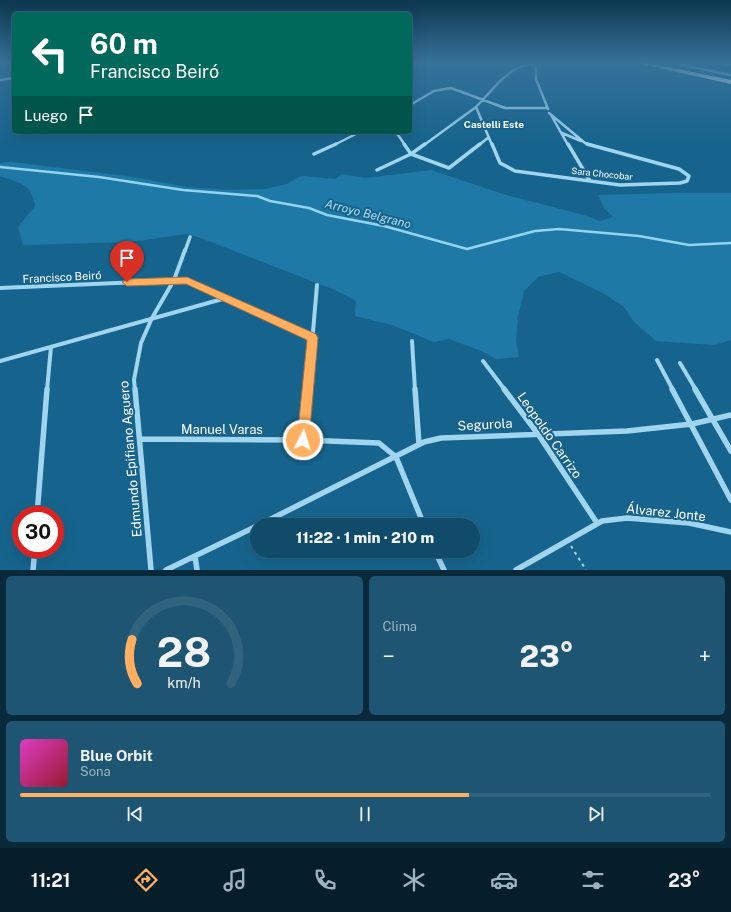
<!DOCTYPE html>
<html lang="es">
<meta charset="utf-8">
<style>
body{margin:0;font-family:"Public Sans",sans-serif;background:#1e5572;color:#f1f3f6;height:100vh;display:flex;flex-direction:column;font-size:15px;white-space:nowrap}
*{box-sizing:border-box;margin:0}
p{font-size:13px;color:#9cb3c1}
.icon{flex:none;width:22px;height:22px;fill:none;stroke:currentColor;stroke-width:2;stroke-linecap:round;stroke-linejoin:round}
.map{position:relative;height:570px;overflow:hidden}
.drawer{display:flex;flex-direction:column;gap:6px;padding:6px;background:#09293a;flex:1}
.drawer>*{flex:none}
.guide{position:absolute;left:12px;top:12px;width:400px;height:122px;border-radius:6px;box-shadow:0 4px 16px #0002,0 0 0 1px #30637e;background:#00695c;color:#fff;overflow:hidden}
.speed{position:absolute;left:12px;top:506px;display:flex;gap:8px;font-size:20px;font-weight:700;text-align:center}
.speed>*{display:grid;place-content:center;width:52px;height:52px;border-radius:50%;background:#104b6a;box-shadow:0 4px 16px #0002,0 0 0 1px #30637e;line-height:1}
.speed .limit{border:6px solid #d22;background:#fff;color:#111}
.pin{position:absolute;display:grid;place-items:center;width:34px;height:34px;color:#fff;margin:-41px -17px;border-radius:50% 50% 50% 0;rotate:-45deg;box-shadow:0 0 4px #0007}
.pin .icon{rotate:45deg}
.me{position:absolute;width:44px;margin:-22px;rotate:5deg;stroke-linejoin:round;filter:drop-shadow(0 0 3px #0008)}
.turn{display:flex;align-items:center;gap:14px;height:84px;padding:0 12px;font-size:18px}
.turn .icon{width:52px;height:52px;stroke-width:2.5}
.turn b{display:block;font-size:28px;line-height:34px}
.then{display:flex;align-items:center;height:38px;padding:0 12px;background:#0003;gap:8px;font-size:15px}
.big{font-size:30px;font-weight:800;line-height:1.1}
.drawer .widget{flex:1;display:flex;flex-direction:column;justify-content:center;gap:6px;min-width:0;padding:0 14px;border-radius:6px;background:#1e5572}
.drawer .dial{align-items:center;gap:0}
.dial svg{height:104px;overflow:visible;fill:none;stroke:#30637e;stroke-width:7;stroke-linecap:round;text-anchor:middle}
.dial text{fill:#f1f3f6;stroke:none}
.song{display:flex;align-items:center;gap:12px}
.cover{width:48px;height:48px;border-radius:6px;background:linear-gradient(135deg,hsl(310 70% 55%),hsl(350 70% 35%))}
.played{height:4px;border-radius:2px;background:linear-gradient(90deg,#ffaf5f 65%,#30637e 65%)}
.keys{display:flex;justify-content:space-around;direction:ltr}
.heat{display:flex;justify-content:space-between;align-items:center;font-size:22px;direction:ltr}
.drawer .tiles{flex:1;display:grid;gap:6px;grid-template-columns:1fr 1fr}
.widget:last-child{grid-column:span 2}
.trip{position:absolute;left:250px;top:518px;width:230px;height:40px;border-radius:20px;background:#104b6a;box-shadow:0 4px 16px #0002,0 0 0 1px #30637e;font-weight:800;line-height:40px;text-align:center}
.dock{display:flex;height:64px;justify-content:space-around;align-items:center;background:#061e2a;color:#9cb3c1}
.dock .icon{width:28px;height:28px}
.dock .selected{color:#ffaf5f}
.dock b{font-size:18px;color:#f1f3f6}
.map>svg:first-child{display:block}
</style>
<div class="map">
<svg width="731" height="570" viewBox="0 0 731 570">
<rect width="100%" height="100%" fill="#16648d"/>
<path fill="#1e79a7" d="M12,162L133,177L187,187L229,190L265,189L287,184L301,176L335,179L342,174L365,178L431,170L506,195L584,215L600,221L613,217L604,208L598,195L674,193H731V340L714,345L656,341L634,322L624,307L603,293L559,272L538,277L524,291L518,316L516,341L519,357L496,359L481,351L449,339L434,342L392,325L355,316L356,301L335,290L198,237L186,234L130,242L23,245L18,227L35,206C32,183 19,183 0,176V163Z"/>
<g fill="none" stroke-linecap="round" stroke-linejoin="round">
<path stroke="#93d4f2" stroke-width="2.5" d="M0,167L99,177L183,190L257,196L270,201L309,208L327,215L384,226L467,249L535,231L559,229L639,236L689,245L731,243"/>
<path stroke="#a0d5f0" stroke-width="2" stroke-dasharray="3 4" stroke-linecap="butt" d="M571,546L586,570"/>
<path stroke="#a0d5f0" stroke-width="2.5" d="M515,62L525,64
M668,62L731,75
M723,62L731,64
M536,63V79L548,109
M0,80L14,78
M410,105L434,91L451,88L505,108H547
M476,107L492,145
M549,113L585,143L591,145
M551,115L568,145
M396,132L405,145
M562,133L581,141
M334,145L360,132
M424,145L476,107L501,80L515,69L526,65L545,62
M479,145L489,137"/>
<path stroke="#a0d5f0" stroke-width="3.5" d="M404,144L411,154L449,168L480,144
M492,144L500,163L515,171L620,185L680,183L687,181L689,176L679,169L587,144
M568,144L590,181
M314,154L336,144
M377,170L411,154L425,144
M185,251L190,237"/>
<path stroke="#a0d5f0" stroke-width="4" d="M0,288L187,280L313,337
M412,341L415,390
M657,360L673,390
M0,361L226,298
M483,361L505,390
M680,363L696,390
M47,390L51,347
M135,390L134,380L141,343L152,318L174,280L185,250
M308,390L317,285"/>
<path stroke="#a0d5f0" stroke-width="5.5" d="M135,389L151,570
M415,389L419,444
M504,389L538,434L597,523
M672,389L731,500
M695,389L731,451
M140,439L303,440L379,443L396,457L424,525
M303,440L308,389
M37,515L47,389
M259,525L424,442L441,438L627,431L692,424L731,415
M435,551L444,570
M195,556L197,570
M33,570L35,549
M166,570L257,526
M516,570L602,521L627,518L689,523L731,532"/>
<path fill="#f4faff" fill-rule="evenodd" d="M632,62H644L731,80V84Z"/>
</g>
<linearGradient id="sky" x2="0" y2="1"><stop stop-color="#0c374e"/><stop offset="0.44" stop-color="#36729a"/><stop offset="1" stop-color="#36729a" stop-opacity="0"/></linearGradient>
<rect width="731" height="142" fill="url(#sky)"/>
<path fill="#ffaf5f" stroke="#a6723e" d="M187,277L316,334L318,338L309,440L307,444L303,446L299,444L297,440L307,340L186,284L127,286L122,282L127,279Z"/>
<g text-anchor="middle" stroke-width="4" stroke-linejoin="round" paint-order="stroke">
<g font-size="9" fill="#fff" stroke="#16648d">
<text transform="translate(602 174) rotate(6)" y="3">Sara Chocobar</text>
</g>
<g font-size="10" font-weight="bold" fill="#fff" stroke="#16648d">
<text x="494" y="128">Castelli Este</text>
</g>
<g font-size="11" fill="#fff" stroke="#16648d">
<text transform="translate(62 277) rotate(-3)" y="4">Francisco Beiró</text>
</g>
<g font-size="12" font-style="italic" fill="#acdef7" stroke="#16648d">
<text transform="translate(368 214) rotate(14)" y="4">Arroyo Belgrano</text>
</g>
<g font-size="13" fill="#fff" stroke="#16648d">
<text transform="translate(485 424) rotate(-3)" y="5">Segurola</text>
<text x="222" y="434">Manuel Varas</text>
<text transform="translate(550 435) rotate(55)" y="5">Leopoldo Carrizo</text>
<text transform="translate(130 459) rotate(-95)" y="5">Edmundo Epifiano Aguero</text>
<text transform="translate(666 512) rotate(6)" y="5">Álvarez Jonte</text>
</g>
</g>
</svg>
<div class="speed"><div class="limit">30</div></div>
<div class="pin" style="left:127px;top:282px;background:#d93025"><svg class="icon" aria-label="arrive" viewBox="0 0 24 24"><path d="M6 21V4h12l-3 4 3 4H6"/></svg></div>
<svg class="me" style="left:303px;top:440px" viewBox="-20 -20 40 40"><circle r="17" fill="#ffaf5f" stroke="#fff" stroke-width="3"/><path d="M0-11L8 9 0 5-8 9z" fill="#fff"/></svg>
<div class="trip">11:22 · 1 min · 210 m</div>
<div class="guide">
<div class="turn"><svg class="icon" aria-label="left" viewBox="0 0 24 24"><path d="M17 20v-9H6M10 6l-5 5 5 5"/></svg><div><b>60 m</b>Francisco Beiró</div></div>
<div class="then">Luego<svg class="icon" aria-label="arrive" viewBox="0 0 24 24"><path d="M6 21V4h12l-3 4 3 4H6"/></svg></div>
</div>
</div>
<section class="drawer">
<div class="tiles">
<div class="widget dial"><svg viewBox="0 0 100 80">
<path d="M14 69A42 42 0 1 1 86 69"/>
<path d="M14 69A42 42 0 0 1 10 35" stroke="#ffaf5f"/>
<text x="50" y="56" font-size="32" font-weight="700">28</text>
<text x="50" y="72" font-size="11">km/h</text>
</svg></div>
<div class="widget"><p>Clima</p>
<div class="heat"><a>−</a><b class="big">23°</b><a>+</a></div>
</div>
<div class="widget">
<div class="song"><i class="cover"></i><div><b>Blue Orbit</b><p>Sona</p></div></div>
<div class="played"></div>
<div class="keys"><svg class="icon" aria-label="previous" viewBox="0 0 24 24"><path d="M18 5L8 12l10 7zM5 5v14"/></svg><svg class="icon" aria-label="pause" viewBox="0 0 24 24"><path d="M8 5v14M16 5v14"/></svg><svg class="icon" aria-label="next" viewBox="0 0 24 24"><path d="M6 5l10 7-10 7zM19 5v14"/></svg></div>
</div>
</div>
</section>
<nav class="dock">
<b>11:21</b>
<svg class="icon selected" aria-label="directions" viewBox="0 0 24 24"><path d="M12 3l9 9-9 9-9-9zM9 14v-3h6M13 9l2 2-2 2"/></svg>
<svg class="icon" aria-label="music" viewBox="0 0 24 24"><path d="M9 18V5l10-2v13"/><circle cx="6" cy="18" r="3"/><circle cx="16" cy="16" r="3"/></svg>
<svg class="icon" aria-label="phone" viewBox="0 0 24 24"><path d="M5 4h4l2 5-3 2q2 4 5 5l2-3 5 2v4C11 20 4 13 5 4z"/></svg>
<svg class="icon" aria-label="climate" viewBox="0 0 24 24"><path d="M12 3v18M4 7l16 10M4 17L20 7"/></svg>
<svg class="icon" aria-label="car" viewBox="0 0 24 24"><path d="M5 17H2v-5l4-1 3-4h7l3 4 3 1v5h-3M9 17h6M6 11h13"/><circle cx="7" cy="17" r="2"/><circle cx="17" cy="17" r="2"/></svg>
<svg class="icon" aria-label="filters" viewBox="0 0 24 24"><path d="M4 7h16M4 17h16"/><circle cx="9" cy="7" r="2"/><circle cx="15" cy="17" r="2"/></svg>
<b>23°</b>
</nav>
